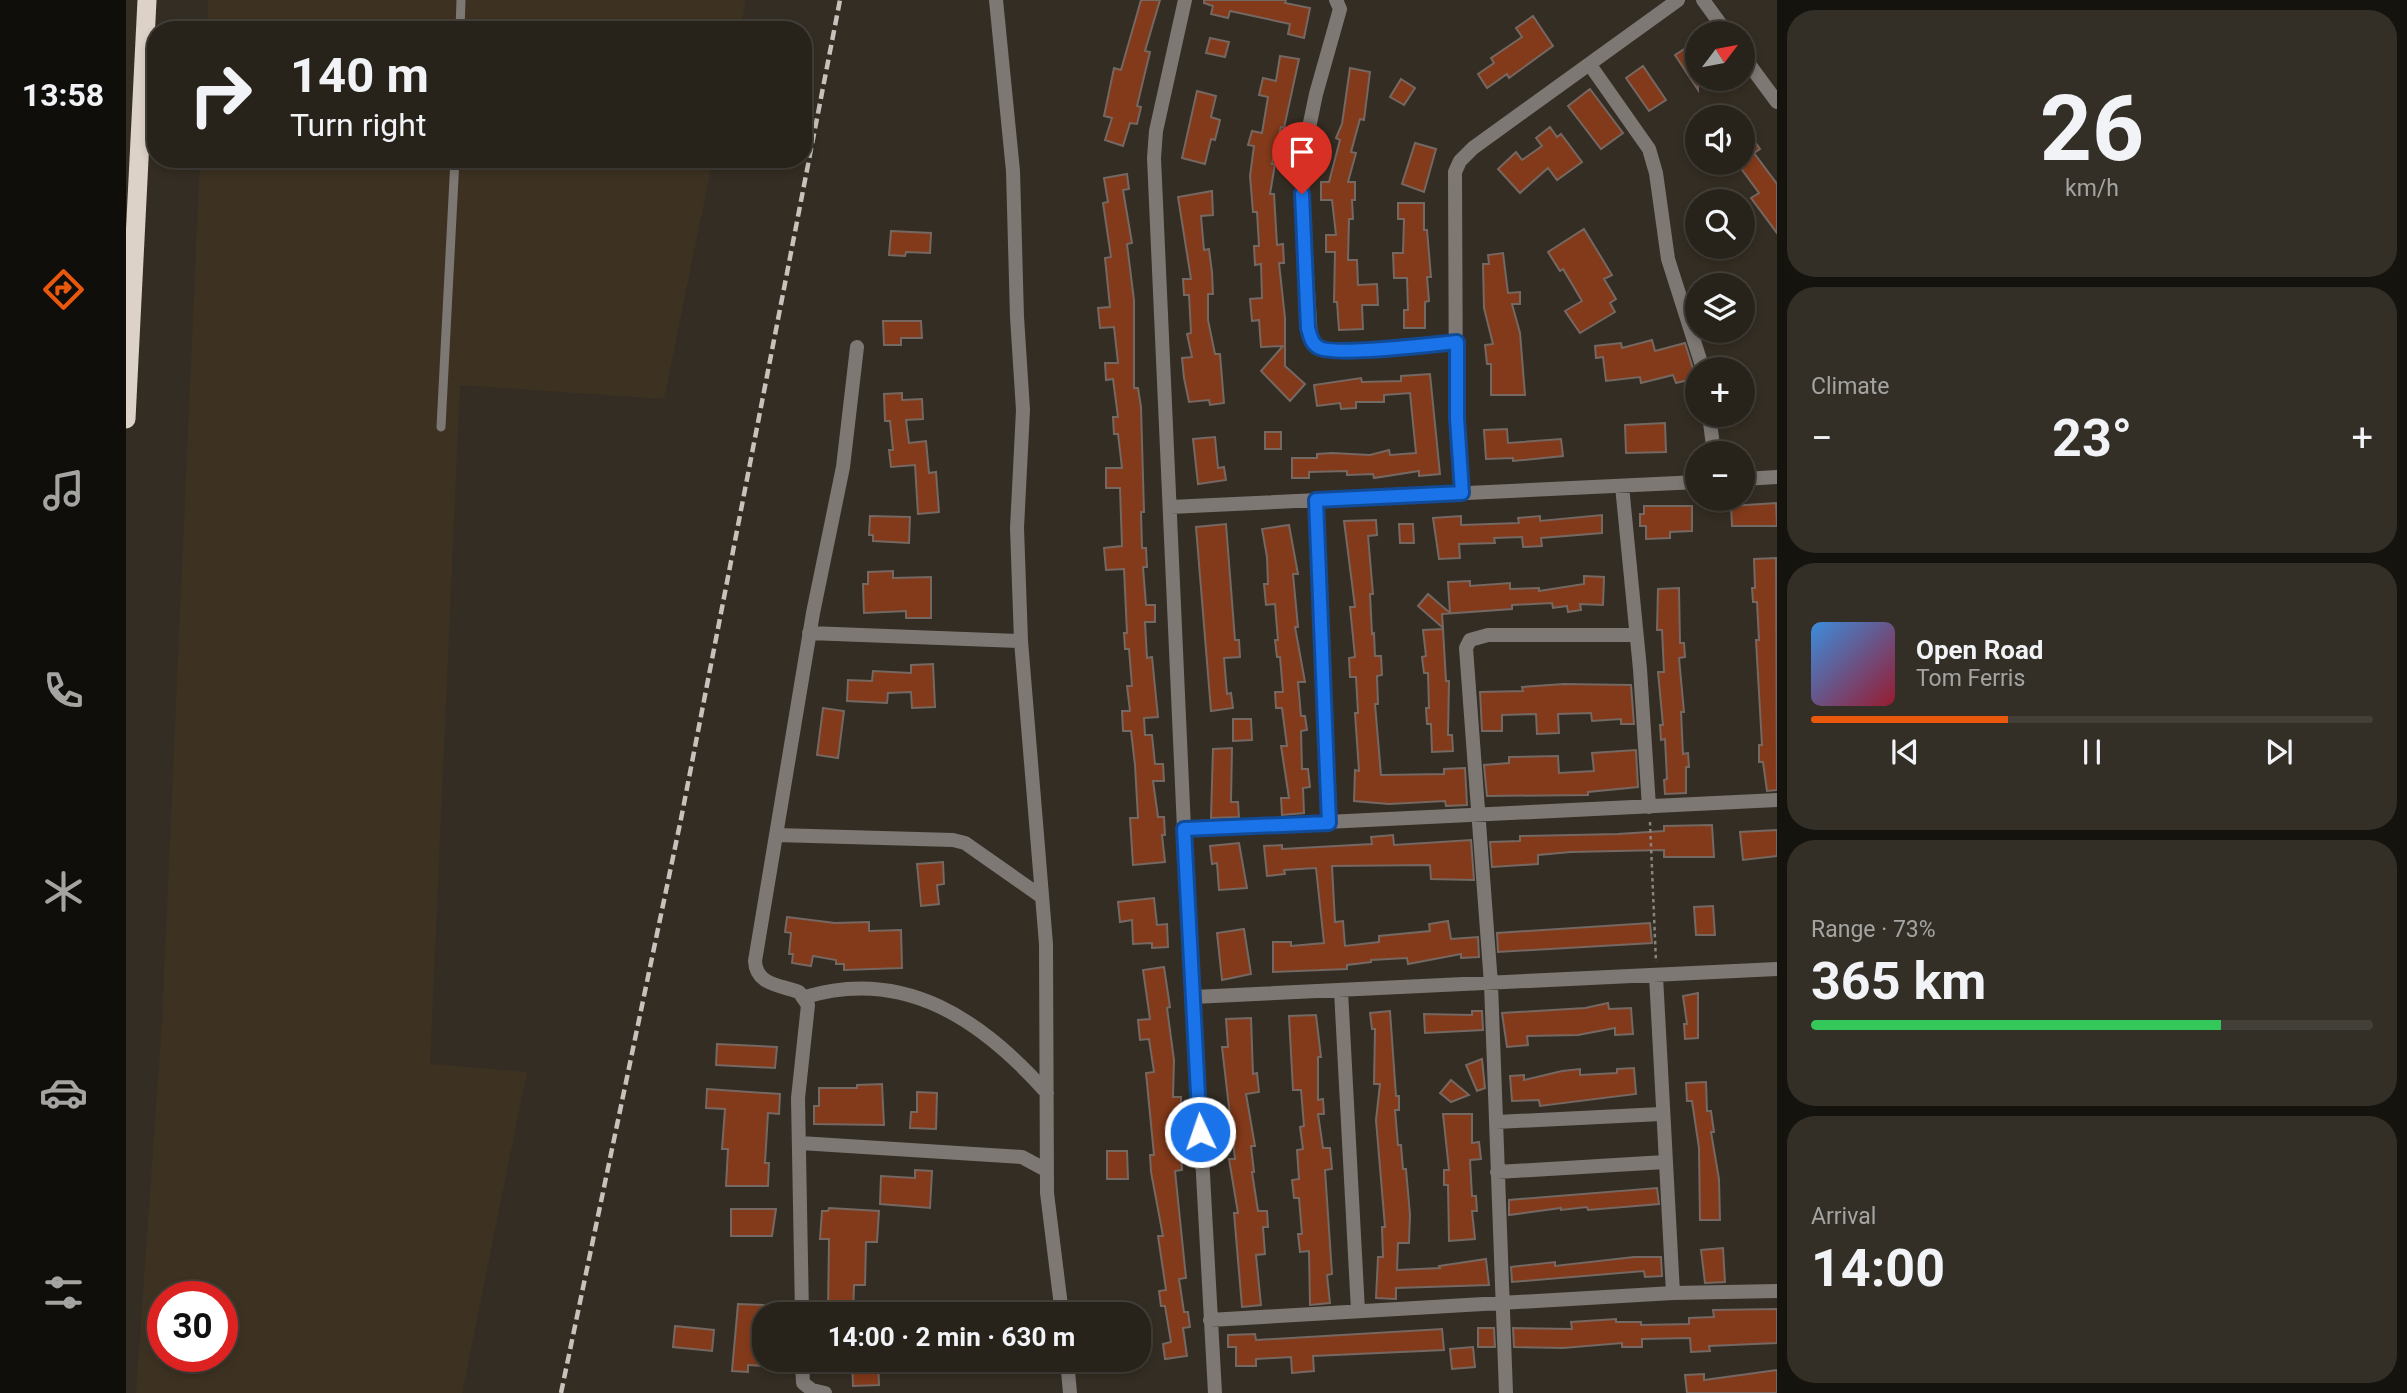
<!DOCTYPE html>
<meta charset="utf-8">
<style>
body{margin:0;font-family:Roboto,sans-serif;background:#332f27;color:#f1f3f6;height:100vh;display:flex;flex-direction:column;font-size:26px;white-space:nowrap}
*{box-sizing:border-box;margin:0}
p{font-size:23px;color:#a4a4a2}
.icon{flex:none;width:38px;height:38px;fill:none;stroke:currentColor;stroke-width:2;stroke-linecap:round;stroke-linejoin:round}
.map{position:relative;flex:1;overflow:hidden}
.side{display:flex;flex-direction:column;gap:10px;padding:10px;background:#15130e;width:630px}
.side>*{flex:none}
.top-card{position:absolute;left:21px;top:21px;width:665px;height:147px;border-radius:28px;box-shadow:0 4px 10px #0003,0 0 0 2px #433f39;background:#27221a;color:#f1f3f6;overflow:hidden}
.needle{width:46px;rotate:58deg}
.buttons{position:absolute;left:1559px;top:21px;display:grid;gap:14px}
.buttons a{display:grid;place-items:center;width:70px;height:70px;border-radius:50%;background:#27221a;box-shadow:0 4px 10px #0003,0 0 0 2px #433f39;font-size:35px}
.speed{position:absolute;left:21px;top:1281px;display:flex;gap:14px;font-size:35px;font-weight:700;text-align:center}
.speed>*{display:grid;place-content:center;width:91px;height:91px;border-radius:50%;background:#27221a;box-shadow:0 4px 10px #0003,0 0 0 2px #433f39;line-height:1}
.speed .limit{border:10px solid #d22;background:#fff;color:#111}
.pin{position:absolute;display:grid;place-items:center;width:60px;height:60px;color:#fff;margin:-72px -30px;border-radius:50% 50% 50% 0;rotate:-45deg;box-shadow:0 0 7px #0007}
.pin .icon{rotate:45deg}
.me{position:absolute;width:77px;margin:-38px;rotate:357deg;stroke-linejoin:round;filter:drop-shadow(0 0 5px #0008)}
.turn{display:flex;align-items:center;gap:24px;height:147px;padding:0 28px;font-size:32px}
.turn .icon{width:91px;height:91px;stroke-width:2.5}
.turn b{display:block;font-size:49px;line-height:60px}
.big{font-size:52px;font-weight:700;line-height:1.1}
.side .widget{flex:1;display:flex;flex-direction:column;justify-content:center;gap:10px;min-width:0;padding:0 24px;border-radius:28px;background:#332f27}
.side .dial{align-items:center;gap:0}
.dial b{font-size:91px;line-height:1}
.song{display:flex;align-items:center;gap:21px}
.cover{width:84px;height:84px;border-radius:10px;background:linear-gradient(135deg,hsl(210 70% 55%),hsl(350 70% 35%))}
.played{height:7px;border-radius:4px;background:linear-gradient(90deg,#ea580c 35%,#433f39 35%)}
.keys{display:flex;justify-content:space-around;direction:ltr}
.heat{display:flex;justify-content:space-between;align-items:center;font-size:38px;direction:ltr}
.charge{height:10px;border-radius:5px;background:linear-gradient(90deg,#34c759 73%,#433f39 0)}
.trip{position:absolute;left:626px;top:1302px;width:399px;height:70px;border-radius:28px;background:#27221a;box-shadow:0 4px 10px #0003,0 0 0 2px #433f39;font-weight:700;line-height:70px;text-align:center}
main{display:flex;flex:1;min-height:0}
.tab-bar{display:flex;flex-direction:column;width:126px;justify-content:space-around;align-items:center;background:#100e0a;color:#a4a4a2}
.tab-bar .icon{width:49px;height:49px}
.tab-bar .active{color:#ea580c}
.tab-bar b{font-size:32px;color:#f1f3f6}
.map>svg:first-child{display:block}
</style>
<main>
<nav class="tab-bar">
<b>13:58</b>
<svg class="icon active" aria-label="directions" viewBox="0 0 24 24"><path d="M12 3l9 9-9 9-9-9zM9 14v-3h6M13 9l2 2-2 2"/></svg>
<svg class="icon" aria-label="music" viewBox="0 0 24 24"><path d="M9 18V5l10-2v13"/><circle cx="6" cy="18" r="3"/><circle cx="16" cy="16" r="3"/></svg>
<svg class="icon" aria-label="phone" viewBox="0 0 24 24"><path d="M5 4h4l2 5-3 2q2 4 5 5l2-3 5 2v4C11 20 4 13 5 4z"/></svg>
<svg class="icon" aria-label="climate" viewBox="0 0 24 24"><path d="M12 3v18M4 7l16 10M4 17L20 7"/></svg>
<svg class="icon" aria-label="car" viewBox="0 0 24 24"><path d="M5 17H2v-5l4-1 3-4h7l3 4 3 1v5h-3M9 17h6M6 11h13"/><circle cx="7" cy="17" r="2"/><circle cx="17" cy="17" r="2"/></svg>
<svg class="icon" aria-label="filters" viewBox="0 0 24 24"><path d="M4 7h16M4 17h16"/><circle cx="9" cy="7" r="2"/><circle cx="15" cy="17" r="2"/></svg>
</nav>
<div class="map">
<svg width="1651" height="1393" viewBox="0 0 1651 1393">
<rect width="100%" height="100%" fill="#342d23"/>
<path fill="#3d3222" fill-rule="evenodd" d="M82,0H620L614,30H81Z
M74,159H587L538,399L334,385L304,1064L401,1072L336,1393H10L36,1022ZM37,1297H96V1356H37Z"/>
<path fill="#833a1a" stroke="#756761" stroke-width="2" d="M1015,0H1034L1019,51L1024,52L1011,106L1015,107L1011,124L1004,123L997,146L979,140L986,118L978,116L988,68L995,70Z
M1078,0H1160L1159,3L1184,8L1178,38L1162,34L1164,24L1104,11L1102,18L1085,14L1087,6L1078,3Z
M1407,16L1427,46L1383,78L1381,74L1361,88L1352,74L1368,63L1365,58L1396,37L1390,28Z
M1084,38L1103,42L1099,57L1080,53Z
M1566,44L1572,53V90L1549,55Z
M1154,56L1173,59L1158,128L1155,127L1146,164H1149L1144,194H1148L1151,245L1157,244L1158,263H1153L1159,318V366L1179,384L1164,401L1135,371L1157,346L1135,347L1133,320L1126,321L1124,299L1136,298L1135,264L1129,265L1128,246H1133L1131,212H1127L1124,176L1128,146L1122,145L1126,131L1136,133L1142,97L1133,95L1137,78L1150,81Z
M1517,66L1540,100L1523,111L1500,78Z
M1224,68L1244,72L1238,120L1234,119L1225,152L1230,153L1222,182H1229V200H1226L1227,219H1223L1222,260H1231L1232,285L1251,284L1252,305H1236L1237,329L1213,330L1211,302H1208L1209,252H1200V235H1210L1206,200H1195V182H1203L1214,140L1210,138L1216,124Z
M1275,79L1289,88L1278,105L1264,97Z
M1464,89L1497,133L1475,149L1442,106Z
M1071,91L1090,96L1085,117L1094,120L1089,140L1085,139L1079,164L1056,158Z
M1424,127L1431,137L1435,134L1456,162L1431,180L1422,168L1394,193L1372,169L1390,152L1396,160L1416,146L1410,138Z
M1625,136L1634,149L1628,153L1651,184V233L1625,198L1633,193L1611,163H1617V137L1620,140Z
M1289,143L1310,149L1298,192L1276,184Z
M1001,174L1003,189L997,190L1006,243L1001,244L1008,300V388H1012L1015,407L1018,512H1015L1016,548H1020L1021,567H1017L1020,605H1029V622H1019L1021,658L1026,657L1032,717L1018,718L1019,735H1026L1029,764H1037L1038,781H1027L1032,817H1038L1039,835H1036L1039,862L1007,865L1004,818H1012L1009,765L1005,731H997L996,711H1004L1001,686H1006L1003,649H999L998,633H1001L998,569L980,570L978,548L996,546L994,488H980V468H996L992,434H988L987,417H992L987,379L980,380L979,363H992L988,327L974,328L972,308L984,307L979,258L985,257L977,203L982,202L978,178Z
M1086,191L1087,215L1075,216L1078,250L1083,249L1086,272L1087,294H1082V320L1089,354H1094L1098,403L1084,405L1083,400L1063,402L1058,378L1056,358L1066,357L1061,334L1065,333L1063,295H1058L1057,279H1065L1052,197Z
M1272,203H1298V230H1301L1305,277H1301L1303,301L1299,302V328H1278V310H1282L1281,278H1268L1267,253H1277L1278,219H1272Z
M1458,229L1486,275L1478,279L1490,299L1484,303L1489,312L1454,333L1439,311L1456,301L1437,269L1434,271L1422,252Z
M765,231L805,233L804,253L780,252L779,256L763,255Z
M1377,253L1382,293L1394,292V304H1386L1394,333L1399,395H1365V364H1361L1359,345L1367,344L1358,308L1357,264H1363L1362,255Z
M757,321H795L796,338H775V345H758Z
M1526,340L1529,351L1559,343L1570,378L1550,383L1547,375L1515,383L1514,377L1480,381L1477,357L1470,358L1469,346L1495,343L1496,348Z
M1304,374L1314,474L1293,476V471L1248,478L1247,474L1221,475V471L1183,472V478H1166V458H1191V454L1206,453L1244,455L1263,450L1264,455L1290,453L1284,393L1258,395V402H1230V408L1215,409L1214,403L1191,406L1188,385L1235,378L1236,382L1275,381V376Z
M776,393V400L796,399L797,419L780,420L783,443L800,441L803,473L810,472L813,512L792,514L789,465L765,467L763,450H767L764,421H759L758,394Z
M1539,423L1540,452L1500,453L1499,425Z
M1381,429L1382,443L1435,439L1437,456L1387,461V458L1360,459L1358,430Z
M1139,432H1155V449H1139Z
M1089,437L1092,468L1098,467L1100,480L1072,484L1067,439Z
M1650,503L1651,526H1606L1605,506Z
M1518,506H1566V531L1544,532V538L1520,539V526H1514V514H1518Z
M1476,515V533L1415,538L1416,546L1397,547L1396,537L1368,538L1369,543L1333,544L1334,558L1313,559L1307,518L1335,516V525L1393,523L1392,518L1414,516V521Z
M744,516L784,517L783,543L747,541V535H743Z
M1250,520L1251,535L1242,536L1247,594H1244L1246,634L1248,633L1249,656H1255L1256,675L1251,676L1252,704H1249L1255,775L1318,774V769L1339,768L1341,805L1320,806L1319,801L1263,804L1228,801L1229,770L1233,771L1229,713H1232L1230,677H1224L1223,658L1229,657L1224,607H1229L1218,521Z
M1100,524L1109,640H1113L1114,657L1098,658L1101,694L1105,693L1107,708L1085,711L1070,527Z
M1273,524H1287L1288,543H1274Z
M1163,525L1172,574H1167L1172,627H1169L1179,682H1172L1175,716H1179L1181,730L1175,731L1176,769H1182L1184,787L1177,788L1178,813L1156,815L1155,798H1163L1155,746H1161L1156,708H1150L1149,692H1157L1154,657H1151L1149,640H1152L1149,604L1140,605L1138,584H1142L1141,557L1136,529Z
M1650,558L1651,790L1641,791L1637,762H1633V745H1636L1630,640H1633L1631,602H1627L1626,588H1629L1628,559Z
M767,571V578L805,577V618H780V611L738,613L737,584H742V572Z
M1458,576L1478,577L1477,605L1454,604L1455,610L1442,612L1441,606L1427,608L1426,603L1386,605V609L1316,614L1317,628L1292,606L1302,594L1324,613L1322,582L1344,581V586L1384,583V589L1413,588V591L1458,584Z
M1553,588L1554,643H1558L1559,657L1553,658L1558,712H1555L1557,754L1562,753L1563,767H1560V793L1539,794L1538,780L1541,779L1539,739L1535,740L1534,725H1537L1532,672H1538L1536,630H1531L1532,589Z
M1317,629L1320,681H1323L1322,735H1326L1327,751L1306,752L1305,724H1301L1300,708H1303L1302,673H1298L1296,657L1300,656L1297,630Z
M807,664L809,707L786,708L785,692L762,693L761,703L721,701L722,680L746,681L747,671L785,673V665Z
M1438,684L1505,685L1508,724H1495V719L1466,721L1465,713L1432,714L1433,733L1411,734L1410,714L1376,715V731H1356L1354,692L1397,691L1396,687Z
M697,708L718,711L712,758L691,755Z
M1107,719H1125L1126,740L1107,741Z
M1106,748L1105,802H1112L1113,817L1085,818L1087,749Z
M1510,750L1512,787L1462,792V795L1361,796L1358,765L1383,763V757L1432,756L1433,773L1468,771L1466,753Z
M1586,825L1588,857H1538V850L1445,852L1412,855V864L1366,867L1364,842L1394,841V836L1492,834L1538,831V826Z
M1651,830V856L1617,860L1614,832Z
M1267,835L1268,845L1345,840L1348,880L1305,879L1304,865L1206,866L1209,922L1217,921L1219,946L1253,942V936L1304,931L1303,924L1322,921L1325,939L1352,937L1353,957L1335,958V954L1282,964L1281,958L1245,960V962L1221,965V969L1147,972V942H1165V946L1198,943L1190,868L1158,870L1159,874L1141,876L1138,846L1156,845V849L1246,844L1245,837Z
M1113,843L1121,888L1093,890L1091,863L1086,864L1084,846Z
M817,862L818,884L811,885L813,904L795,906L791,864Z
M1028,898L1031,925L1041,924L1042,947L1026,948V943L1007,944L1006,920L994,922L992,902Z
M1587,906L1589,935H1570L1568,907Z
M661,917L709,923L743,922V931L775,930L776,968L718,970V964H710V960L687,956L685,966L666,963L667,954H663L665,933L659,932Z
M1524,923L1526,943L1372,952L1371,933Z
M1118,929L1125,974L1096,980L1091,933Z
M1038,967L1044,1007L1041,1008L1048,1060L1047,1097H1055V1115H1044L1050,1154H1055L1056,1170L1049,1171L1060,1278L1053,1279L1058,1312H1062L1064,1327L1057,1328L1061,1356L1039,1359L1037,1344L1045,1342L1039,1306H1035L1033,1291L1040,1290L1032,1236H1037L1025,1172L1024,1155H1028L1020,1073L1028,1072L1023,1039L1014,1040L1012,1020L1024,1019L1017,970Z
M1572,993V1038L1559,1039L1558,1024H1561L1557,996Z
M1482,1003L1483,1009L1505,1008L1507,1034L1489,1035V1028L1452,1035L1401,1036L1402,1045L1381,1047L1376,1013L1459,1008Z
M1264,1011L1270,1096H1273V1110H1269L1272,1145H1275L1277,1169H1280L1284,1215L1283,1243H1272L1271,1270L1314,1268L1313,1266L1360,1259L1363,1285L1270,1288V1299L1250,1298L1252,1257H1257L1256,1227H1259L1250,1120L1254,1084H1248L1249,1029H1246L1244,1013Z
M1346,1011H1356L1357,1030L1299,1033L1298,1014L1346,1015Z
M1190,1015L1195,1057H1192V1100L1197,1099L1198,1114H1192L1197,1148H1204L1206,1169L1199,1170L1206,1274L1201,1275L1204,1303L1184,1305L1183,1251L1174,1252L1172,1234H1176L1173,1198H1168L1166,1180L1173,1179L1171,1150L1177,1149L1174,1127L1178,1126L1175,1090H1167L1163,1016Z
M1125,1018L1127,1074L1131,1073L1133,1092L1120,1094L1129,1146H1125L1128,1172H1126L1132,1211H1141L1142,1227H1137L1139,1254L1130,1255L1135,1305L1116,1307L1108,1213H1112L1103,1159H1109L1096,1047H1102L1100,1019Z
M591,1044L651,1047L649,1068L590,1065Z
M1356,1059L1359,1088L1351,1091L1340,1065Z
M1508,1068L1510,1094L1414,1106L1413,1100L1386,1101L1384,1076L1398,1075V1080L1436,1071L1454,1069V1075L1491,1073V1069Z
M1325,1080L1343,1095L1325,1102L1314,1093Z
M1580,1082L1581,1111H1585L1588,1132H1585L1593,1179L1594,1220H1574L1573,1148L1566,1101H1561L1560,1083Z
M756,1084L758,1125L688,1124V1106H693V1088H731V1085Z
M581,1089L654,1094L653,1114L642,1113L639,1163H643L642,1186H600L602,1149H596L599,1109L580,1108Z
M791,1092L811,1093L810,1129L784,1128L785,1112H791Z
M1317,1114H1346V1143L1353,1142L1355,1159L1344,1160L1346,1196H1350L1351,1211H1346L1349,1239L1323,1241L1322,1185H1318V1170H1323Z
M981,1151H1001L1002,1179H981Z
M789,1170L806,1171L804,1208L754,1204L755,1176L789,1178Z
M1531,1188L1533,1204L1462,1210L1461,1207L1435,1210V1208L1383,1215V1200Z
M703,1208L753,1211L751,1242H740L739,1285H728L727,1314H702L703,1239H694L696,1211H702Z
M605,1209H650L646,1236H605Z
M1597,1248L1599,1282L1579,1283L1575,1250Z
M1508,1257H1535L1536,1276L1519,1277L1518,1271L1386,1282L1385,1267L1429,1262V1266Z
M788,1302H814V1314H788Z
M612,1304L639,1305V1366L622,1365V1372L606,1371Z
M1651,1309V1343L1583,1346L1584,1351L1565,1352L1564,1338L1516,1339V1347H1496V1343L1437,1348L1388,1347L1387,1328L1446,1329L1445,1322L1490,1319V1322H1515V1325L1563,1324V1318L1588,1317L1587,1310Z
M549,1326L588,1330L586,1351L547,1347Z
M1352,1328H1368L1369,1347H1352Z
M1316,1329L1318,1350L1187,1356L1188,1371L1166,1373L1165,1357L1130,1359V1366H1110V1347H1102V1335L1129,1334L1130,1340Z
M1347,1347L1349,1367L1326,1369L1324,1349Z
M726,1360H752L753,1385L727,1386Z
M1651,1370V1393H1561L1559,1375L1578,1374V1380Z"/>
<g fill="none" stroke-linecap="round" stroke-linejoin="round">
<path stroke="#89847c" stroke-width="2.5" stroke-dasharray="3.5 3.5" stroke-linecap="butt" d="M1524,822L1530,962"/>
<path stroke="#7d7874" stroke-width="9" d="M334,30L335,0
M315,427L329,159"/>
<path stroke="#7d7874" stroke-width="14" d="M870,0L887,171L891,317L897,410L891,528L895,641L920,944L921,1193L936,1314
M1059,0L1030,131L1028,158L1058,829L1089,1393
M1210,0L1214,9L1190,94L1178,152L1176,194L1185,339L1192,347L1213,352L1331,342
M1577,0L1601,33
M1617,56L1651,102
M1464,65L1523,149L1530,173L1542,259L1577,369
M1583,415L1588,453
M1617,479L1651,477
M1496,486L1514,669L1523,807
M1337,493L1330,418L1329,172L1334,161L1347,148L1552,0
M1190,500L1204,823
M1044,507L1572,482
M683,633L895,641
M1058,829L1651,800
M650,835L827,840L839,843L916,897
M1530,976L1547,1293
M1215,991L1232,1311
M679,997C779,967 856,1020 921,1093
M1067,997L1651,969
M1370,1122L1535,1114
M674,1143L896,1157L920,1170
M1371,1172L1539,1162
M676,1314L672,1098L682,1005L673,992C654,985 630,985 629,961L687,613L717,467L731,347
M1084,1320L1547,1293L1651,1291
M676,1360L677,1383L686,1390L699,1393
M941,1360L944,1393
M1380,1393L1365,984L1340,648L1344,640L1362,635H1508"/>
<path stroke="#ddd2c7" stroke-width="19" d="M0,419L21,0"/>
<path stroke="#c7c2bc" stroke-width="4.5" stroke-dasharray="10 5" stroke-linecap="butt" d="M435,1393L555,819L714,0"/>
</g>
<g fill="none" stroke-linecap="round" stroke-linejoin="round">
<defs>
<path id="route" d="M1074,1132L1058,829L1203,823L1190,500L1336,493L1331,418V342C1309,344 1206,357 1192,347C1185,343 1184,335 1182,328L1176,194"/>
</defs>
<use href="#route" stroke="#114b97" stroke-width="18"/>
<use href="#route" stroke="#1a73e8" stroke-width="12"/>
</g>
</svg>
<div class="buttons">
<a><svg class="needle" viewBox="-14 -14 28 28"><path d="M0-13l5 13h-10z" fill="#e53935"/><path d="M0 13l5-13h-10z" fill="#a4a4a2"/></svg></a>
<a><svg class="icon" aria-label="sound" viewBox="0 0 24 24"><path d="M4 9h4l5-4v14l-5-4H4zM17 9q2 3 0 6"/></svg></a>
<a><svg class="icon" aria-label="search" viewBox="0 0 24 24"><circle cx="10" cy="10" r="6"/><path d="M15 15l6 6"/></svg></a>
<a><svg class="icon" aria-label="layers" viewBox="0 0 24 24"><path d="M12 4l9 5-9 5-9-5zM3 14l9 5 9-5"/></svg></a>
<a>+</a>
<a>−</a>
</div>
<div class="speed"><div class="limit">30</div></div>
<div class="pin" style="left:1176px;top:194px;background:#d93025"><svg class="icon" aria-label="arrive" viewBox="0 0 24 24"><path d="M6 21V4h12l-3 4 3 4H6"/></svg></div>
<svg class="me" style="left:1074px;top:1132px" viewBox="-20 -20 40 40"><circle r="17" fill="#1a73e8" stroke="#fff" stroke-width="3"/><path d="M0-11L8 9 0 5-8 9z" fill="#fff"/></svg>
<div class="trip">14:00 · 2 min · 630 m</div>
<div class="top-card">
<div class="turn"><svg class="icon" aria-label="right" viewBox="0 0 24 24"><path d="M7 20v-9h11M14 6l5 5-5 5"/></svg><div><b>140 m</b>Turn right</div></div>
</div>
</div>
<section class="side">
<div class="widget dial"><b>26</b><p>km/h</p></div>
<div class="widget"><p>Climate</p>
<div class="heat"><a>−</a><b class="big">23°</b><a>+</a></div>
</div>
<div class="widget">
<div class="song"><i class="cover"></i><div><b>Open Road</b><p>Tom Ferris</p></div></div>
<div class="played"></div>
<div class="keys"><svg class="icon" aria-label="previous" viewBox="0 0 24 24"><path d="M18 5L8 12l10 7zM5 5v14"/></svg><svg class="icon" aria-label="pause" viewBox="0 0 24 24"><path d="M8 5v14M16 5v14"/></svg><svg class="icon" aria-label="next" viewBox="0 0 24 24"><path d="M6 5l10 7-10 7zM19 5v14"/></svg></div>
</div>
<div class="widget"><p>Range · 73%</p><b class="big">365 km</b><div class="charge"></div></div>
<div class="widget"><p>Arrival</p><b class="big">14:00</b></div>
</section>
</main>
